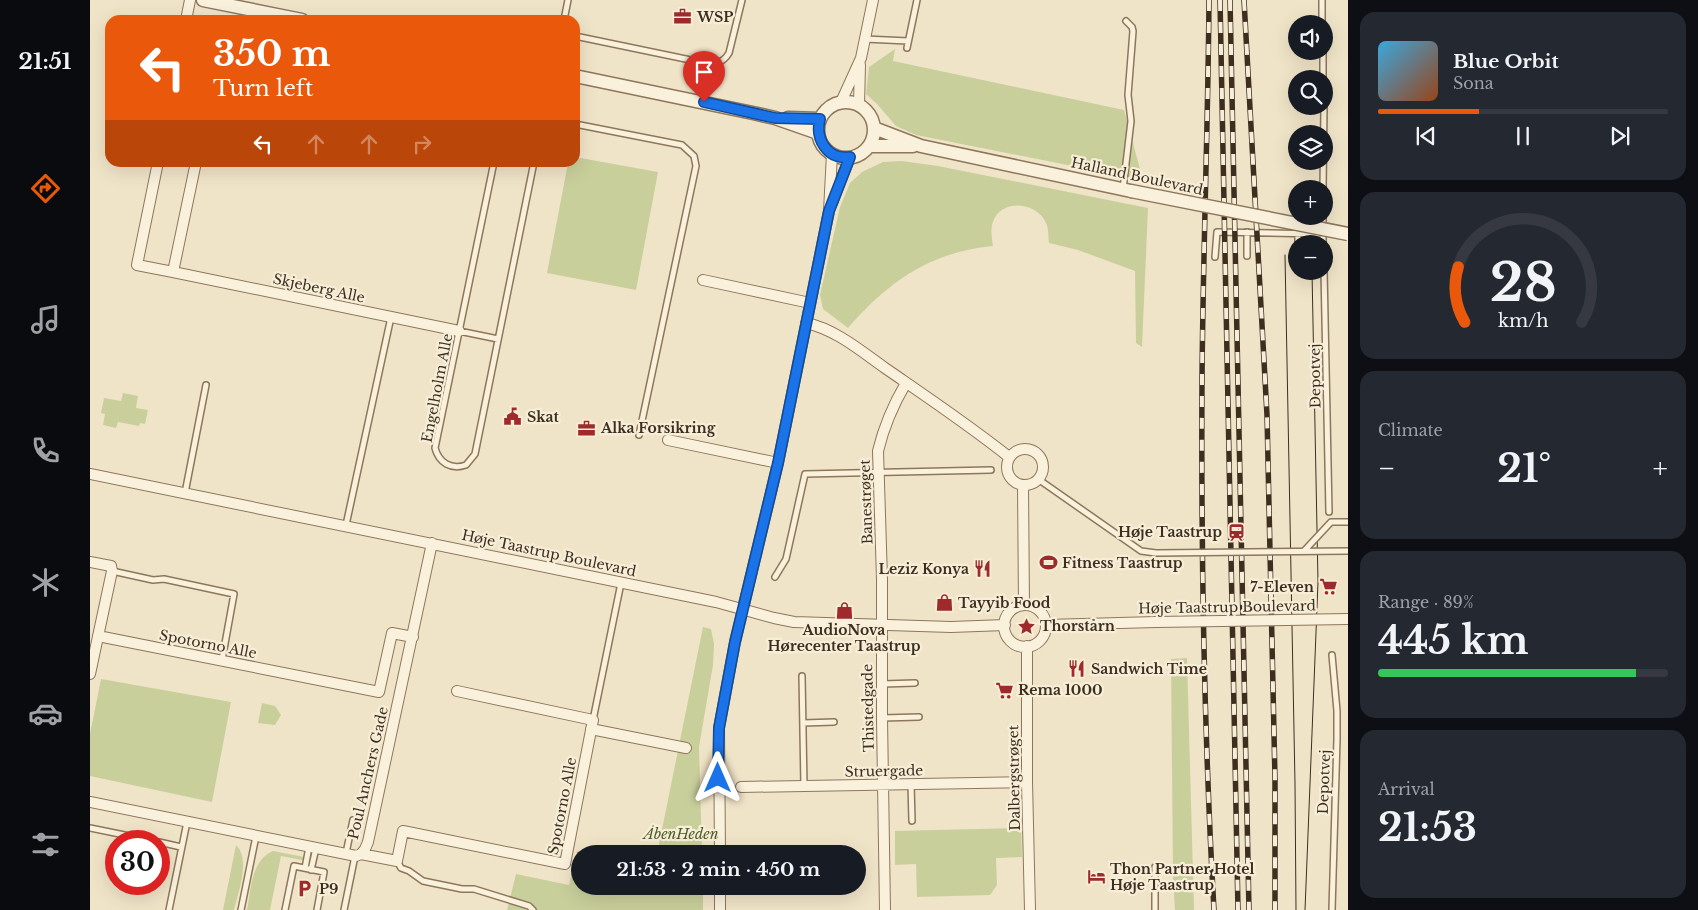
<!DOCTYPE html>
<meta charset="utf-8">
<style>
body{margin:0;font-family:"Libre Baskerville",serif;background:#242831;color:#f1f3f6;height:100vh;display:flex;flex-direction:column;font-size:19px;white-space:nowrap}
*{box-sizing:border-box;margin:0}
p{font-size:16px;color:#9ea1a6}
.icon{flex:none;width:28px;height:28px;fill:none;stroke:currentColor;stroke-width:2;stroke-linecap:round;stroke-linejoin:round}
.map{position:relative;flex:1;overflow:hidden}
.drawer{display:flex;flex-direction:column;gap:12px;padding:12px;background:#0d0f14;width:350px}
.drawer>*{flex:none}
.top-card{position:absolute;left:15px;top:15px;width:475px;height:152px;border-radius:15px;box-shadow:0 5px 20px #0002;background:#ea580c;color:#fff;overflow:hidden}
.fabs{position:absolute;left:1198px;top:15px;display:grid;gap:10px}
.fabs a{display:grid;place-items:center;width:45px;height:45px;border-radius:50%;background:#171b24;box-shadow:0 5px 20px #0002;font-size:25px}
.speed{position:absolute;left:15px;top:830px;display:flex;gap:10px;font-size:25px;font-weight:700;text-align:center}
.speed>*{display:grid;place-content:center;width:65px;height:65px;border-radius:50%;background:#171b24;box-shadow:0 5px 20px #0002;line-height:1}
.speed .limit{border:8px solid #d22;background:#fff;color:#111}
.pin{position:absolute;display:grid;place-items:center;width:42px;height:42px;color:#fff;margin:-51px -21px;border-radius:50% 50% 50% 0;rotate:-45deg;box-shadow:0 0 5px #0007}
.pin .icon{rotate:45deg}
.me{position:absolute;width:55px;margin:-28px;rotate:0deg;stroke-linejoin:round;filter:drop-shadow(0 0 4px #0008)}
.turn{display:flex;align-items:center;gap:18px;height:105px;padding:0 25px;font-size:22px}
.turn .icon{width:65px;height:65px;stroke-width:2.5}
.turn b{display:block;font-size:35px;line-height:42px}
.lanes{display:flex;align-items:center;height:48px;padding:0 25px;background:#0003;justify-content:center;gap:25px;direction:ltr}
.lanes .off{opacity:.35}
.big{font-size:38px;font-weight:800;line-height:1.1}
.drawer .card{flex:1;display:flex;flex-direction:column;justify-content:center;gap:8px;min-width:0;padding:0 18px;border-radius:15px;background:#242831}
.drawer .dial{align-items:center;gap:0}
.dial svg{height:130px;overflow:visible;fill:none;stroke:#363941;stroke-width:7;stroke-linecap:round;text-anchor:middle}
.dial text{fill:#f1f3f6;stroke:none}
.song{display:flex;align-items:center;gap:15px}
.cover{width:60px;height:60px;border-radius:8px;background:linear-gradient(135deg,hsl(200 70% 55%),hsl(20 70% 35%))}
.played{height:5px;border-radius:2px;background:linear-gradient(90deg,#ea580c 35%,#363941 35%)}
.keys{display:flex;justify-content:space-around;direction:ltr}
.heat{display:flex;justify-content:space-between;align-items:center;font-size:28px;direction:ltr}
.charge{height:8px;border-radius:4px;background:linear-gradient(90deg,#34c759 89%,#363941 0)}
.trip{position:absolute;left:481px;top:845px;width:295px;height:50px;border-radius:25px;background:#171b24;box-shadow:0 5px 20px #0002;font-weight:800;line-height:50px;text-align:center}
main{display:flex;flex:1;min-height:0}
.dock{display:flex;flex-direction:column;width:90px;justify-content:space-around;align-items:center;background:#090b0e;color:#9ea1a6}
.dock .icon{width:35px;height:35px}
.dock .active{color:#ea580c}
.dock b{font-size:22px;color:#f1f3f6}
.map>svg:first-child{display:block}
</style>
<main>
<nav class="dock">
<b>21:51</b>
<svg class="icon active" aria-label="directions" viewBox="0 0 24 24"><path d="M12 3l9 9-9 9-9-9zM9 14v-3h6M13 9l2 2-2 2"/></svg>
<svg class="icon" aria-label="music" viewBox="0 0 24 24"><path d="M9 18V5l10-2v13"/><circle cx="6" cy="18" r="3"/><circle cx="16" cy="16" r="3"/></svg>
<svg class="icon" aria-label="phone" viewBox="0 0 24 24"><path d="M5 4h4l2 5-3 2q2 4 5 5l2-3 5 2v4C11 20 4 13 5 4z"/></svg>
<svg class="icon" aria-label="climate" viewBox="0 0 24 24"><path d="M12 3v18M4 7l16 10M4 17L20 7"/></svg>
<svg class="icon" aria-label="car" viewBox="0 0 24 24"><path d="M5 17H2v-5l4-1 3-4h7l3 4 3 1v5h-3M9 17h6M6 11h13"/><circle cx="7" cy="17" r="2"/><circle cx="17" cy="17" r="2"/></svg>
<svg class="icon" aria-label="filters" viewBox="0 0 24 24"><path d="M4 7h16M4 17h16"/><circle cx="9" cy="7" r="2"/><circle cx="15" cy="17" r="2"/></svg>
</nav>
<div class="map">
<svg width="1258" height="910" viewBox="0 0 1258 910">
<rect width="100%" height="100%" fill="#f0e4c8"/>
<path fill="#c9cf9b" d="M805,49L803,61L1034,110L1053,180L826,135L806,126L787,104L776,94L779,67Z
M485,157L568,172L546,290L457,273L478,163L485,162Z
M812,161L848,166L1058,208L1052,347L1046,343L1045,271L988,250L959,243C958,237 959,229 956,223C947,202 911,198 903,222C900,230 902,238 903,246C840,252 798,282 758,328L733,309L730,295L750,207L760,183L772,172L793,162Z
M33,393L48,396L46,408L58,410L55,424L50,423L49,426L28,422L26,428L13,425L15,414L11,413L14,398L31,401Z
M613,627L621,629L624,644L623,665L609,747L612,854H567Z
M1097,658L1104,910H1085L1083,877L1081,659Z
M11,679L141,702L122,802L0,776V734Z
M172,703L185,706L191,715L185,725L168,723Z
M931,828L932,857L906,858L907,885L900,895L827,897L826,864L805,865V831Z
M146,845C161,859 148,893 144,910H133Z
M183,851L214,857L212,860L191,856L180,910H157C161,890 161,860 183,851Z
M487,851L501,854H490V886H613V910H417L426,874L479,885Z"/>
<g fill="none" stroke-linecap="round" stroke-linejoin="round">
<defs>
<path id="service" d="M1232,0V24
M474,20L478,0
M485,36L615,63C626,64 633,63 639,53L652,0
M775,39L818,41
M817,48L827,0
M1233,51V79
M485,124L592,145L604,156L606,166L549,435
M404,162L345,448C349,463 361,470 376,465L385,454L444,162
M1033,189L1041,121L1038,95L1043,31L1042,27L1036,21
M1233,189L1234,106
M1233,216V244
M1157,232V256
M1208,233V244
M1125,257L1127,232L1229,234
M1234,270L1239,512
M369,331L408,339
M948,479L1051,551L1066,553
M95,493L116,385
M256,525L301,317
M22,571L63,580L74,579L144,594L132,660
M685,577L696,559L715,474L901,470
M712,676L714,786
M792,684L825,683
M792,718L829,717
M503,720L531,583
M713,723L744,722
M821,784L822,821
M0,828L64,841
M69,842L91,847
M256,853L263,820
M307,861L311,868L319,871L333,881L372,889H384L439,906L443,910
M215,868L219,847
M221,870L226,848
M79,910L97,822
M151,910L166,836
M195,910L204,866L234,872L227,910
M254,910L265,856
M1065,910V867
M1242,910L1247,739V711L1242,655"/>
<path id="minor" d="M96,20L100,0
M751,102L771,58L783,0
M769,104L770,65
M68,162L47,265L83,272
M106,162L83,272L369,331
M742,203L760,157
M613,280L720,303
M716,323C745,329 771,351 795,368C837,397 879,425 919,457
M578,440L688,463
M917 467a18 18 0 1 1 36 0a18 18 0 1 1-36 0Z
M0,474L626,602L684,618L704,622L861,627L915,625
M933,485L934,605
M0,562L21,566L22,571L0,674
M914 626a21 21 0 1 1 42 0a21 21 0 1 1-42 0Z
M956,625L1066,622
M8,636L289,692L302,633L323,637
M937,646V782L940,910
M501,729L596,748
M651,787L937,782
M0,802L266,856L271,854L307,861L313,831L475,864L503,720L367,691
M271,854L275,849L278,842L342,543
M630,854L629,728L645,642L688,463L739,211L742,154
M630,886V910
M795,910L792,718V579L788,451C794,426 803,405 816,383"/>
<path id="tertiary" d="M113,0L212,20
M485,76L663,113L685,118L728,133
M728 130a28 28 0 1 1 56 0a28 28 0 1 1-56 0Z
M698,118L730,119
M784,128L831,146L1041,191
M779,146H823"/>
</defs>
<use href="#service" stroke="#8d765c" stroke-width="8"/>
<use href="#minor" stroke="#8d765c" stroke-width="12"/>
<use href="#tertiary" stroke="#8d765c" stroke-width="15"/>
<use href="#service" stroke="#faf1dc" stroke-width="5"/>
<use href="#minor" stroke="#faf1dc" stroke-width="10"/>
<use href="#tertiary" stroke="#faf1dc" stroke-width="12"/>
<path stroke="#3d2e20" stroke-width="1" d="M1195,255L1205,784L1206,910
M1215,910L1228,582L1222,271"/>
<defs>
<path id="rail" d="M1119,0C1118,127 1113,253 1112,380C1111,556 1114,734 1124,910
M1130,0L1148,910
M1140,0L1159,910
M1154,0L1177,415L1185,779V910"/>
</defs>
<use href="#rail" stroke="#3d2e20" stroke-width="5.5"/>
<use href="#rail" stroke="#f7eed8" stroke-width="4" stroke-dasharray="11" stroke-linecap="butt"/>
<defs>
<path id="service-bridge" d="M1214,551L1241,522H1258
M1066,553L1258,551"/>
<path id="minor-bridge" d="M1066,622L1258,619"/>
<path id="tertiary-bridge" d="M1041,191L1258,234"/>
</defs>
<use href="#service-bridge" stroke="#8d765c" stroke-width="8" stroke-linecap="butt"/>
<use href="#minor-bridge" stroke="#8d765c" stroke-width="12" stroke-linecap="butt"/>
<use href="#tertiary-bridge" stroke="#8d765c" stroke-width="15" stroke-linecap="butt"/>
<use href="#service-bridge" stroke="#faf1dc" stroke-width="5"/>
<use href="#minor-bridge" stroke="#faf1dc" stroke-width="10"/>
<use href="#tertiary-bridge" stroke="#faf1dc" stroke-width="12"/>
</g>
<g fill="none" stroke-linecap="round" stroke-linejoin="round">
<defs>
<path id="route" d="M614,102L685,118L730,119C725,139 737,160 760,157L739,211L688,463L645,642L629,728L628,778"/>
</defs>
<use href="#route" stroke="#114b97" stroke-width="12"/>
<use href="#route" stroke="#1a73e8" stroke-width="9"/>
</g>
<defs>
<symbol id="office-bare" viewBox="-9 -9 18 18"><path d="M-6-3h4V-5.5h4V-3h4V5H-6ZM-1-4.5V-3h2v-1.5ZM-6 0V1H6V0Z" fill="#9e2a2b" stroke="#f7eed8" stroke-width="2.5" paint-order="stroke"/></symbol>
<symbol id="civic-bare" viewBox="-9 -9 18 18"><path d="M-.6-6.5H3V-4.5H.6V-3L4-1V1h2V6H-6V1h2V-1L-.6-3ZM-1.2 2.5V6h2.4V2.5Z" fill="#9e2a2b" stroke="#f7eed8" stroke-width="2.5" paint-order="stroke"/></symbol>
<symbol id="station-bare" viewBox="-9 -9 18 18"><path d="M-3-6H3Q5-6 5-4V2Q5 4 3 4L4.5 6H3L1.5 4h-3L-3 6H-4.5L-3 4Q-5 4-5 2V-4Q-5-6-3-6ZM-3.5-4v3h7v-3ZM-3.5 1v1.5H-2V1ZM2 1v1.5H3.5V1Z" fill="#9e2a2b" stroke="#f7eed8" stroke-width="2.5" paint-order="stroke"/></symbol>
<symbol id="stadium-bare" viewBox="-9 -9 18 18"><path d="M0-5a6.5 5 0 1 0 0 10a6.5 5 0 1 0 0-10ZM-3.5-1.8h7v3.6h-7Z" fill="#9e2a2b" stroke="#f7eed8" stroke-width="2.5" paint-order="stroke"/></symbol>
<symbol id="restaurant-bare" viewBox="-9 -9 18 18"><path d="M-5-6h1v4h1v-4h1v4h1v-4h1v5L-1.5 .5V6h-2V.5L-5-1ZM5-6V6H3V1.5H1.5Q1.5-4 5-6Z" fill="#9e2a2b" stroke="#f7eed8" stroke-width="2.5" paint-order="stroke"/></symbol>
<symbol id="supermarket-bare" viewBox="-9 -9 18 18"><path d="M-6-5.5h2.5l.6 2H6L4.5 2H-2.5L-4.4-4H-6ZM-1.5 3.2a1.3 1.3 0 1 0 .1 0ZM3 3.2a1.3 1.3 0 1 0 .1 0Z" fill="#9e2a2b" stroke="#f7eed8" stroke-width="2.5" paint-order="stroke"/></symbol>
<symbol id="shop-bare" viewBox="-9 -9 18 18"><path d="M-5-2.5h2.3a2.7 3.5 0 0 1 5.4 0H5L5.5 6h-11ZM-1.5-2.5h3a1.5 2.3 0 0 0-3 0Z" fill="#9e2a2b" stroke="#f7eed8" stroke-width="2.5" paint-order="stroke"/></symbol>
<symbol id="sight-bare" viewBox="-9 -9 18 18"><path d="M0-6L1.8-2.2L6-1.7L2.9 1.2L3.7 5.4L0 3.3L-3.7 5.4L-2.9 1.2L-6-1.7L-1.8-2.2Z" fill="#9e2a2b" stroke="#f7eed8" stroke-width="2.5" paint-order="stroke"/></symbol>
<symbol id="hotel-bare" viewBox="-9 -9 18 18"><path d="M-6-4.5h1.5V1H6V5H4.5V3h-9V5H-6ZM-4 0a1.8 1.8 0 1 1 3.6 0ZM.5 0V-2.5h3Q6-2.5 6 0Z" fill="#9e2a2b" stroke="#f7eed8" stroke-width="2.5" paint-order="stroke"/></symbol>
<symbol id="parking-bare" viewBox="-9 -9 18 18"><path d="M-3.5-5.5H1a3.5 3.5 0 0 1 0 7H-1V5.5H-3.5ZM-1-3.4V-.6H.8a1.4 1.4 0 0 0 0-2.8Z" fill="#9e2a2b" stroke="#f7eed8" stroke-width="2.5" paint-order="stroke"/></symbol>
</defs>
<g fill-rule="evenodd">
<use href="#office-bare" x="580" y="4" width="25" height="25"/>
<use href="#civic-bare" x="410" y="404" width="25" height="25"/>
<use href="#office-bare" x="484" y="416" width="25" height="25"/>
<use href="#station-bare" x="1134" y="520" width="25" height="25"/>
<use href="#stadium-bare" x="946" y="550" width="25" height="25"/>
<use href="#restaurant-bare" x="880" y="556" width="25" height="25"/>
<use href="#supermarket-bare" x="1226" y="574" width="25" height="25"/>
<use href="#shop-bare" x="842" y="590" width="25" height="25"/>
<use href="#shop-bare" x="742" y="598" width="25" height="25"/>
<use href="#sight-bare" x="924" y="614" width="25" height="25"/>
<use href="#restaurant-bare" x="974" y="656" width="25" height="25"/>
<use href="#supermarket-bare" x="902" y="678" width="25" height="25"/>
<use href="#hotel-bare" x="994" y="864" width="25" height="25"/>
<use href="#parking-bare" x="202" y="876" width="25" height="25"/>
</g>
<g text-anchor="middle" stroke-width="4.5" stroke-linejoin="round" paint-order="stroke">
<g font-size="14" font-weight="bold" fill="#3d2e20" stroke="#f7eed8" text-anchor="start">
<text x="607" y="22">WSP</text>
<text x="437" y="422">Skat</text>
<text x="511" y="433">Alka Forsikring</text>
<text x="1132" y="537" text-anchor="end">Høje Taastrup</text>
<text x="972" y="568">Fitness Taastrup</text>
<text x="879" y="574" text-anchor="end">Leziz Konya</text>
<text x="1224" y="592" text-anchor="end">7-Eleven</text>
<text x="868" y="608">Tayyib Food</text>
<text x="950" y="631">Thorstårn</text>
<text x="754" y="635" text-anchor="middle">AudioNova<tspan x="754" dy="16">Hørecenter Taastrup</tspan></text>
<text x="1001" y="674">Sandwich Time</text>
<text x="928" y="695">Rema 1000</text>
<text x="1020" y="874">Thon Partner Hotel<tspan x="1020" dy="16">Høje Taastrup</tspan></text>
<text x="229" y="894">P9</text>
</g>
<g font-size="14" fill="#3d2e20" stroke="#f7eed8">
<text transform="translate(1047 176) rotate(12)" y="5">Halland Boulevard</text>
<text transform="translate(229 288) rotate(12)" y="5">Skjeberg Alle</text>
<text transform="translate(1225 376) rotate(-91)" y="5">Depotvej</text>
<text transform="translate(347 388) rotate(-79)" y="5">Engelholm Alle</text>
<text transform="translate(776 502) rotate(-92)" y="5">Banestrøget</text>
<text transform="translate(459 553) rotate(12)" y="5">Høje Taastrup Boulevard</text>
<text transform="translate(1137 607) rotate(-1)" y="5">Høje Taastrup Boulevard</text>
<text transform="translate(118 644) rotate(11)" y="5">Spotorno Alle</text>
<text transform="translate(778 708) rotate(-91)" y="5">Thistedgade</text>
<text transform="translate(794 771) rotate(-1)" y="5">Struergade</text>
<text transform="translate(278 773) rotate(-77)" y="5">Poul Anchers Gade</text>
<text transform="translate(924 778) rotate(-91)" y="5">Dalbergstrøget</text>
<text transform="translate(1234 782) rotate(-88)" y="5">Depotvej</text>
<text transform="translate(472 806) rotate(-79)" y="5">Spotorno Alle</text>
</g>
<g font-size="14" font-style="italic" fill="#4d5a26" stroke="#f7eed8">
<text x="591" y="839">ÅbenHeden</text>
</g>
</g>
</svg>
<div class="fabs">
<a><svg class="icon" aria-label="sound" viewBox="0 0 24 24"><path d="M4 9h4l5-4v14l-5-4H4zM17 9q2 3 0 6"/></svg></a>
<a><svg class="icon" aria-label="search" viewBox="0 0 24 24"><circle cx="10" cy="10" r="6"/><path d="M15 15l6 6"/></svg></a>
<a><svg class="icon" aria-label="layers" viewBox="0 0 24 24"><path d="M12 4l9 5-9 5-9-5zM3 14l9 5 9-5"/></svg></a>
<a>+</a>
<a>−</a>
</div>
<div class="speed"><div class="limit">30</div></div>
<div class="pin" style="left:614px;top:102px;background:#d93025"><svg class="icon" aria-label="arrive" viewBox="0 0 24 24"><path d="M6 21V4h12l-3 4 3 4H6"/></svg></div>
<svg class="me" style="left:628px;top:778px" viewBox="-20 -20 40 40"><path d="M0-17L14 15 0 8-14 15z" fill="#1a73e8" stroke="#fff" stroke-width="4"/></svg>
<div class="trip">21:53 · 2 min · 450 m</div>
<div class="top-card">
<div class="turn"><svg class="icon" aria-label="left" viewBox="0 0 24 24"><path d="M17 20v-9H6M10 6l-5 5 5 5"/></svg><div><b>350 m</b>Turn left</div></div>
<div class="lanes"><svg class="icon" aria-label="left" viewBox="0 0 24 24"><path d="M17 20v-9H6M10 6l-5 5 5 5"/></svg><svg class="icon off" aria-label="ahead" viewBox="0 0 24 24"><path d="M12 20V5M6 11l6-6 6 6"/></svg><svg class="icon off" aria-label="ahead" viewBox="0 0 24 24"><path d="M12 20V5M6 11l6-6 6 6"/></svg><svg class="icon off" aria-label="right" viewBox="0 0 24 24"><path d="M7 20v-9h11M14 6l5 5-5 5"/></svg></div>
</div>
</div>
<section class="drawer">
<div class="card">
<div class="song"><i class="cover"></i><div><b>Blue Orbit</b><p>Sona</p></div></div>
<div class="played"></div>
<div class="keys"><svg class="icon" aria-label="previous" viewBox="0 0 24 24"><path d="M18 5L8 12l10 7zM5 5v14"/></svg><svg class="icon" aria-label="pause" viewBox="0 0 24 24"><path d="M8 5v14M16 5v14"/></svg><svg class="icon" aria-label="next" viewBox="0 0 24 24"><path d="M6 5l10 7-10 7zM19 5v14"/></svg></div>
</div>
<div class="card dial"><svg viewBox="0 0 100 80">
<path d="M14 69A42 42 0 1 1 86 69"/>
<path d="M14 69A42 42 0 0 1 10 35" stroke="#ea580c"/>
<text x="50" y="56" font-size="32" font-weight="700">28</text>
<text x="50" y="72" font-size="11">km/h</text>
</svg></div>
<div class="card"><p>Climate</p>
<div class="heat"><a>−</a><b class="big">21°</b><a>+</a></div>
</div>
<div class="card"><p>Range · 89%</p><b class="big">445 km</b><div class="charge"></div></div>
<div class="card"><p>Arrival</p><b class="big">21:53</b></div>
</section>
</main>
